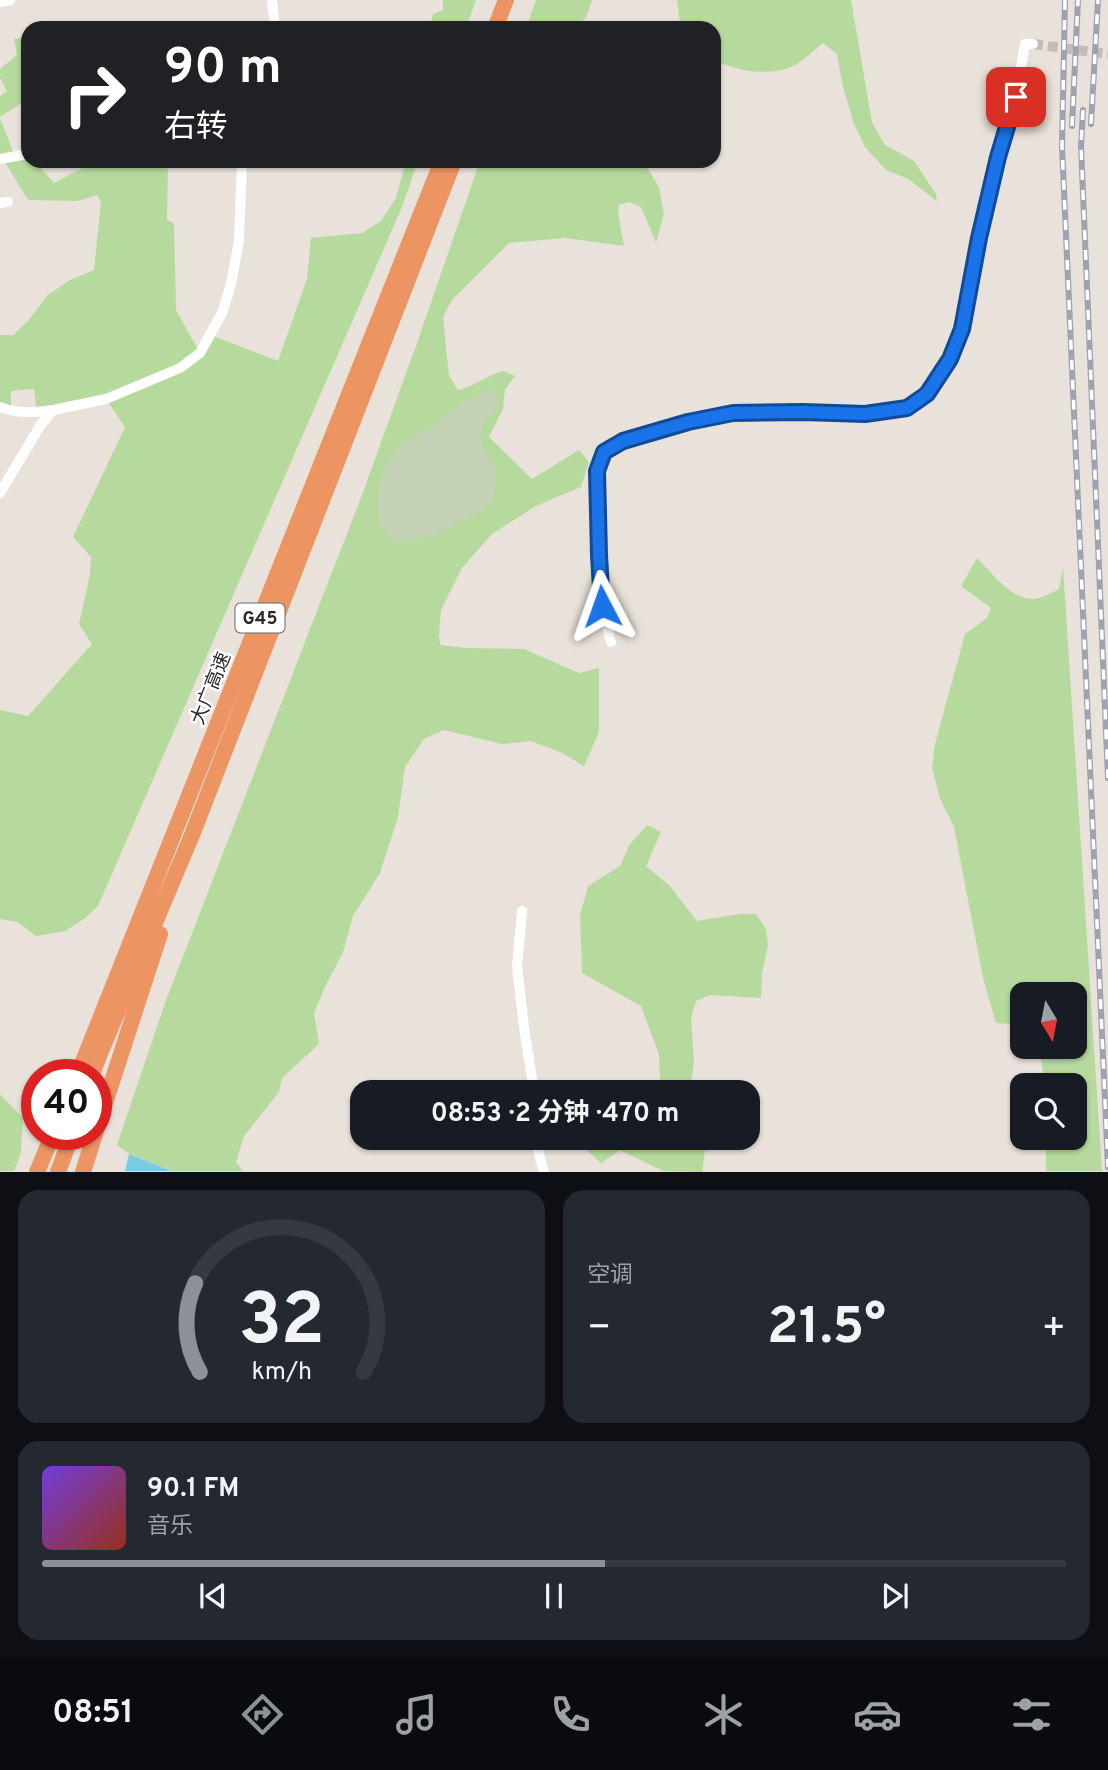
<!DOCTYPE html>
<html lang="zh">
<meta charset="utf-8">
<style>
body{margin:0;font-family:Overpass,"Noto Sans SC",sans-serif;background:#242831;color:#f1f3f6;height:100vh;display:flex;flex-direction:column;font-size:26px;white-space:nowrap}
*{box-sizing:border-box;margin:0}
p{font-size:23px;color:#9ea1a6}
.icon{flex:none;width:38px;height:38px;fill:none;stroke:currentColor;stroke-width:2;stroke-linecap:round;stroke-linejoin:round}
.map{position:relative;height:1172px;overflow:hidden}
.side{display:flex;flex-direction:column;gap:18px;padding:18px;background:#0d0f14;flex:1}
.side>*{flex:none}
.banner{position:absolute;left:21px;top:21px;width:700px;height:147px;border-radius:21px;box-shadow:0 2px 5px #0004;background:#202124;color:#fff;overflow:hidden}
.needle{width:46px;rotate:170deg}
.controls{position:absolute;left:1010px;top:982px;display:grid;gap:14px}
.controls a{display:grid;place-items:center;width:77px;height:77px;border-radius:14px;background:#171b24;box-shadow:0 2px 5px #0004;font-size:35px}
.speed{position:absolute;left:21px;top:1059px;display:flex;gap:14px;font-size:35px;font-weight:700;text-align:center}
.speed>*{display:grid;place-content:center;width:91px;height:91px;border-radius:50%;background:#171b24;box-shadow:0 2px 5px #0004;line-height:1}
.speed .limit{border:10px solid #d22;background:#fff;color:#111}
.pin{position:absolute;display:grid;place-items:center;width:60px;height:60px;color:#fff;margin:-30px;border-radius:14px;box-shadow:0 4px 10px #0006}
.me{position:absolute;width:77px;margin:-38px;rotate:356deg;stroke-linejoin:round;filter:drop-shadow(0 0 5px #0008)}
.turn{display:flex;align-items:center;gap:24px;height:147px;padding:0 28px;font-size:32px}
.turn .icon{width:91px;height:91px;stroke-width:2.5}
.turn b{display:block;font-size:49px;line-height:60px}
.big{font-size:52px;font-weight:700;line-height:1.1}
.side .widget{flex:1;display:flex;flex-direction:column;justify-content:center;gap:10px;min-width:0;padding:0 24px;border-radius:21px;background:#242831}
.side .dial{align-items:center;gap:0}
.dial svg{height:182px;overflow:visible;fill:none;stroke:#363941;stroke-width:7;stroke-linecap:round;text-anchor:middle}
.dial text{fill:#f1f3f6;stroke:none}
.song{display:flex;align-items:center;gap:21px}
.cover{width:84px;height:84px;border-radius:10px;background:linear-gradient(135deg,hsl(260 70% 55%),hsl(10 70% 35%))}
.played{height:7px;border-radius:4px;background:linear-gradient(90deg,#8c9099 55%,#363941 55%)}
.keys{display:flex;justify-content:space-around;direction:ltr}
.heat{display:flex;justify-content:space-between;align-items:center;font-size:38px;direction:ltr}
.side .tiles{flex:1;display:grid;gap:18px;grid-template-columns:1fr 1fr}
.widget:last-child{grid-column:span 2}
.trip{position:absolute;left:350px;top:1080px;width:410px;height:70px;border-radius:21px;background:#171b24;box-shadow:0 2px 5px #0004;font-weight:700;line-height:70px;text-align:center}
.dock{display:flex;height:112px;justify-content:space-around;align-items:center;background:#090b0e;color:#9ea1a6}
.dock .icon{width:49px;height:49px}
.dock .current{color:#8c9099}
.dock b{font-size:32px;color:#f1f3f6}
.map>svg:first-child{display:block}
</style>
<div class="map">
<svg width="1108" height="1172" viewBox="0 0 1108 1172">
<rect width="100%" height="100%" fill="#e9e2db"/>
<path fill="#b6da9d" d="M443,0H476L466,28H430L433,14L443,10Z
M536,0H592L587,15L578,28H526Z
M677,0H851L872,122L884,144L914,161L936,194L937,201L908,179L886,170L865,147L854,124L843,87L837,54L823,43C814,50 803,62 791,67C769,76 735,72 714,59V28H685L680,23Z
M28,36V103L25,101L0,117V96L7,91L0,78V69L17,55L14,39Z
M0,118L15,157L28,154V161H35L54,183L96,161H168L167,220L174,223L176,310L200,353L211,335L278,361L307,279L311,238L362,233L381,221L396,198L406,161H418L402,207L98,906L84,919L65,931L36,936L17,922L0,919V710L28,716L92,644L79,624L90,575L91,557L73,537L125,427L106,399L37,412L34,389L11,391V411L0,408V335H13L26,323L48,295L70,280L94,270L101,202L97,195L78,201L28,200L3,159H0Z
M480,161H643L659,187L664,214L656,243L641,207L629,202L619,205L618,214L624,246L565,238L509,243L452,300L443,317L449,376L458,390C475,386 487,375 504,371L515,376L505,389L503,409L489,437L532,479L579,450L589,462L581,487L536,506L492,534L462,568L441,610L439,635L440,645L467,648L524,649L579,673L599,668V732L584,766L560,752L531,741L502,744L444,730L424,739L405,767L398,817L380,873L353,916L343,952L325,987L314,1013L319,1044L282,1078L279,1092L244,1136L236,1162L243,1171H173L129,1154L117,1145L165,1003L362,495L418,340Z
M977,558C992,573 1015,605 1039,598C1046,596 1053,592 1059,589L1063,567L1102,1171H1046V1138H1074V1085H1045L1039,1047L1074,1046V994H1022V1025L996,1023L983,978L954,827L940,799L932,768L935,744L965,634L987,618L991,608L961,586Z
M647,825L661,832L646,866L669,885L697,921L738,914H756L766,929L768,945L762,973L761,998L710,995L696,1001L691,1018L694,1062L690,1092H648L660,1080L659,1055L641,1006L582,973L580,915L588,886L620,866L630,844Z
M0,1094L23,1118L21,1152L14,1171H0Z
M574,1138H707L702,1172L663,1171L620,1150L601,1163Z"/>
<path fill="#c4d1b4" d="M494,389L498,405L483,426L480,437L495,471V493L491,504L474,515L434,535L395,542L380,525L377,492L385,469L399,447L430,427L452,410L485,391Z"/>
<path fill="#79cce1" d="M129,1154L172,1171H173H125Z"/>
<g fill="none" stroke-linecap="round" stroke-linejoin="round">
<path stroke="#c2bdb7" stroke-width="10" stroke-dasharray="10 5" stroke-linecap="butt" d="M1033,44L1108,54"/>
<path stroke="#fff" stroke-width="10" d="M272,0L275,28
M0,2L10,0
M0,159L28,154
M0,203L8,202
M0,407C17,414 35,413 53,410
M0,493L40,426L53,410L106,399L180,368L200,353L222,313L231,284L239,241L242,161
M611,642L602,606L599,555L597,471L604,451L623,441L688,422L733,413L803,412L865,414L907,408L927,393L950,359L962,329L979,238L998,157L1016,97L1025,44H1033
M522,911L517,966L524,1027L534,1092
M539,1138L538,1150L544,1172"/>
<path stroke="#ec9563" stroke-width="16" d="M495,28L506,0
M78,1074L442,161
M92,1074L101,1051L192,835L454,161
M96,1131L160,934
M37,1172L53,1134
M58,1172L72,1134
M83,1172L95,1134"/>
<defs>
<path id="rail" d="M1065,0L1062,146L1108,1167
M1083,110L1081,146L1108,778
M1091,124L1098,0
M1072,126L1078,0"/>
</defs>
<use href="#rail" stroke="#9fa3b1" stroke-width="6"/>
<use href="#rail" stroke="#fff" stroke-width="3.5" stroke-dasharray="10" stroke-linecap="butt"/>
</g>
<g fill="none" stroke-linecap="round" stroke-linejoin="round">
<defs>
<path id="route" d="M602,606L599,555L597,471L604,452L623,441L688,422L733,413L803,412L865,414L907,408L927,394L950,359L962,329L979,238L998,157L1016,97"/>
</defs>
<use href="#route" stroke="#114b97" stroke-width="18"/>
<use href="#route" stroke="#1a73e8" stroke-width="12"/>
</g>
<g text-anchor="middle" stroke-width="5" stroke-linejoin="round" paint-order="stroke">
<rect fill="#fff" stroke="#686868" stroke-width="2" x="235.5" y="603.5" width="49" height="29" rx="5"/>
<g font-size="18" font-weight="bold" fill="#282828">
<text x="260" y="624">G45</text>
</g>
<g font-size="19" fill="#282828" stroke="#fff">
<text transform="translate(210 688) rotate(-68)" y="7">大广高速</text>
</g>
</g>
</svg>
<div class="controls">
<a><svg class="needle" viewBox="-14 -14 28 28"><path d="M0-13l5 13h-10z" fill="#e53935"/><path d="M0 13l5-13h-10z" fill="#9ea1a6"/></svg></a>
<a><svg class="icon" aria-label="search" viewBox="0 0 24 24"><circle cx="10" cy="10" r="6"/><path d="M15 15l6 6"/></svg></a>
</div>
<div class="speed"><div class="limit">40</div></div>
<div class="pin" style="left:1016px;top:97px;background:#d93025"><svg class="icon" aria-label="arrive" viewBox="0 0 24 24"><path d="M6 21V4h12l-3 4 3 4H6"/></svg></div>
<svg class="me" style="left:602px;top:606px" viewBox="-20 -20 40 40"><path d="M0-17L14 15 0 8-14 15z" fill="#1a73e8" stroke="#fff" stroke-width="4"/></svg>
<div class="trip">08:53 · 2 分钟 · 470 m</div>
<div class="banner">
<div class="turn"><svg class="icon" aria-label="right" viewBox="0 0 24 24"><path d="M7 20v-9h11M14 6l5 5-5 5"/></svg><div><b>90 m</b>右转</div></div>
</div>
</div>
<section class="side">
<div class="tiles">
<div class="widget dial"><svg viewBox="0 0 100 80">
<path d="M14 69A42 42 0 1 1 86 69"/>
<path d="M14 69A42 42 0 0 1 12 30" stroke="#8c9099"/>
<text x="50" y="56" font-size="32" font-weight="700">32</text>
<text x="50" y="72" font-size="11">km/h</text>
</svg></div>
<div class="widget"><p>空调</p>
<div class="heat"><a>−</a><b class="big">21.5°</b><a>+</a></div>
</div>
<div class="widget">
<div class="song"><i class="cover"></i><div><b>90.1 FM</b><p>音乐</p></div></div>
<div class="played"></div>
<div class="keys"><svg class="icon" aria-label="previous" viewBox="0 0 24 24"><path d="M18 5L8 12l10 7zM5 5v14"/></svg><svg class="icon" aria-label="pause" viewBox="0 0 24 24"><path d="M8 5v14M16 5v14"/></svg><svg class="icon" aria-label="next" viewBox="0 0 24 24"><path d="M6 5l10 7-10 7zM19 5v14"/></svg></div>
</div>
</div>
</section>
<nav class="dock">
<b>08:51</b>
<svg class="icon current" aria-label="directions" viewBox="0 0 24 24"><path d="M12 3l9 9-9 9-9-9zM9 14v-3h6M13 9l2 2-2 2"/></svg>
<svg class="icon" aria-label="music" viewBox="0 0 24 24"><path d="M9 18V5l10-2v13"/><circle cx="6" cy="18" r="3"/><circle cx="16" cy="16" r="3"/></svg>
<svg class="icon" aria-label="phone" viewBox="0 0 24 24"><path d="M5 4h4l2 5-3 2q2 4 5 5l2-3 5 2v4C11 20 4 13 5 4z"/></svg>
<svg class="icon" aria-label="climate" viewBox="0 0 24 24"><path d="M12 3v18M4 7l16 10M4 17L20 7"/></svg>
<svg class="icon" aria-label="car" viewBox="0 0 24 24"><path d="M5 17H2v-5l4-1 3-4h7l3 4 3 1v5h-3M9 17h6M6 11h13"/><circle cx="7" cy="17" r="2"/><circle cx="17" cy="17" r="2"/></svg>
<svg class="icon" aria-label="filters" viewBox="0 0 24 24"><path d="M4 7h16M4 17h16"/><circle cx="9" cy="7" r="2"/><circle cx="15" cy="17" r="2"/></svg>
</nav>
